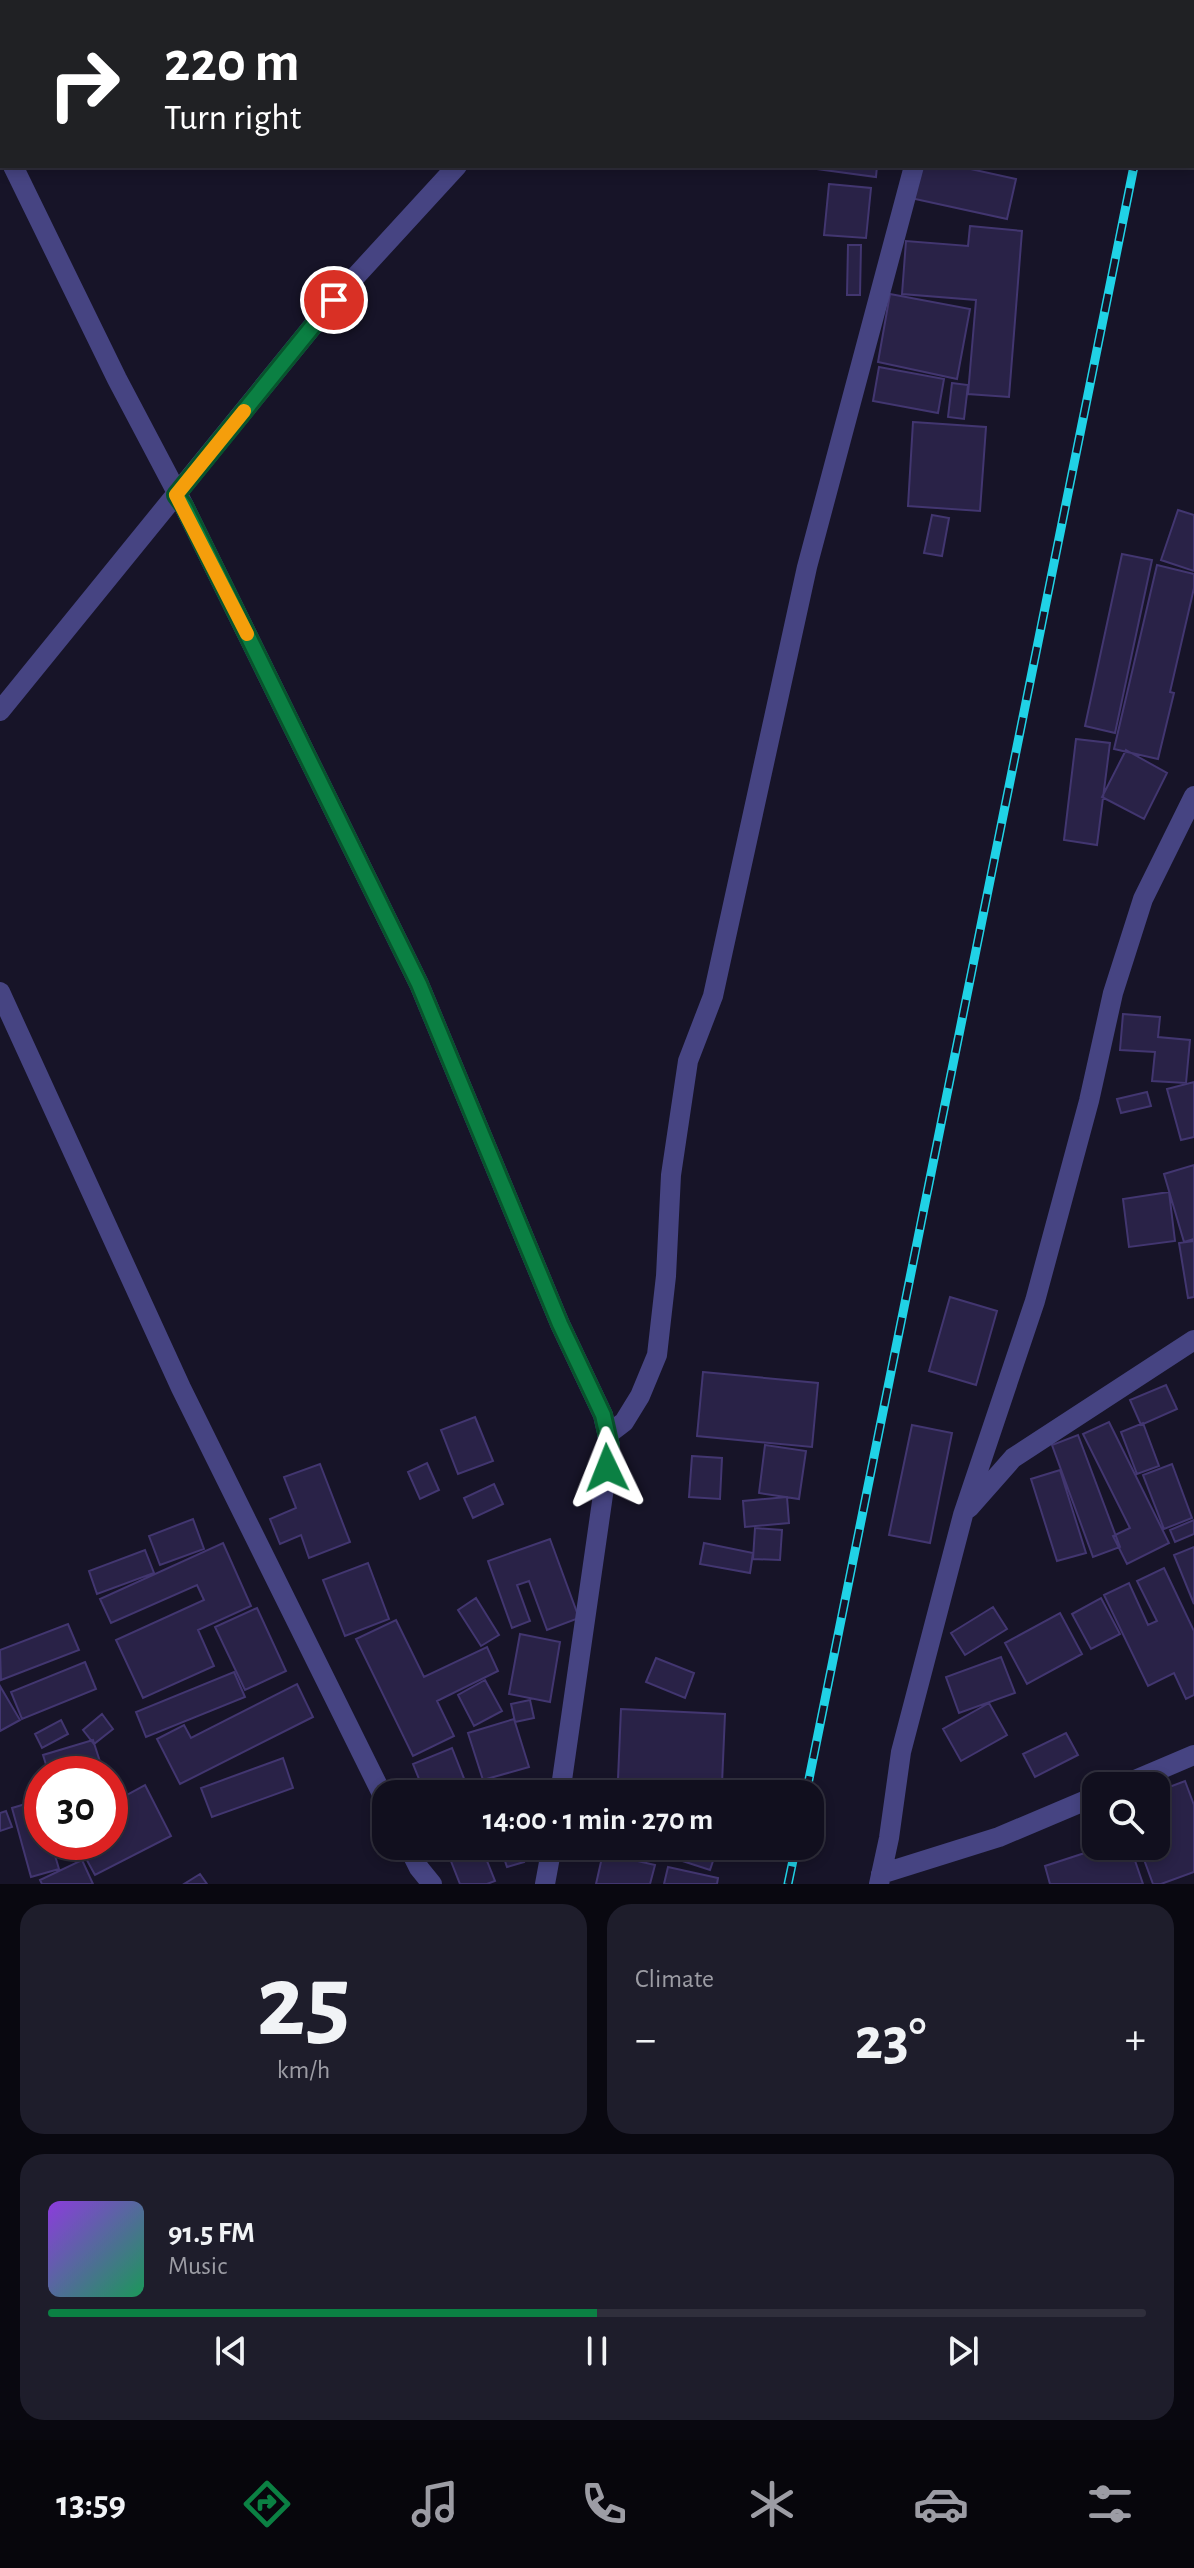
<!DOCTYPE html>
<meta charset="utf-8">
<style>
body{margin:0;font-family:"Alegreya Sans",sans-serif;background:#1e1d2b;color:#f1f3f6;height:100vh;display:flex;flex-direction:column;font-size:30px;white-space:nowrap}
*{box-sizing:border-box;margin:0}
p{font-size:26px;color:#9c9ca4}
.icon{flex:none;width:44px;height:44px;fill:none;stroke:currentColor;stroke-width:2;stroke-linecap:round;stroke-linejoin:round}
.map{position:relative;height:1884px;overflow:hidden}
.sheet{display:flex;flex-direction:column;gap:20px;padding:20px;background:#090810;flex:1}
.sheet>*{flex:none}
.hud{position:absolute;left:0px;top:0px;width:1194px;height:168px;box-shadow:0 4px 12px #0003,0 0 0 2px #302f3c;background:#202124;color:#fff;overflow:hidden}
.fabs{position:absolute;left:1082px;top:1772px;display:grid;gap:16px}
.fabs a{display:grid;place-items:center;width:88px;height:88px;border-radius:16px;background:#110f1e;box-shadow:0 4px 12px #0003,0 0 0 2px #302f3c;font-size:40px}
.speed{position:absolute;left:24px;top:1756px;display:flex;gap:16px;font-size:40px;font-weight:700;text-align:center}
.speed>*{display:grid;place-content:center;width:104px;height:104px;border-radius:50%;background:#110f1e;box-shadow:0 4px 12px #0003,0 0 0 2px #302f3c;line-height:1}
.speed .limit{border:12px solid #d22;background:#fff;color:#111}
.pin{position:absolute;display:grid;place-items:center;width:68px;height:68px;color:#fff;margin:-34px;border:4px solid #fff;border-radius:50%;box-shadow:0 2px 8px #0007}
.me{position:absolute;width:88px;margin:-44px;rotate:358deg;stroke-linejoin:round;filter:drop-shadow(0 0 6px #0008)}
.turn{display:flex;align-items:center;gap:28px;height:168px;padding:0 32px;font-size:36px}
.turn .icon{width:104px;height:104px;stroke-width:2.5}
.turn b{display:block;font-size:56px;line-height:68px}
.big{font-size:60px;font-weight:700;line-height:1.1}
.sheet .card{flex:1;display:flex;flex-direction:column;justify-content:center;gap:12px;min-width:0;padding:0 28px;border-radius:24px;background:#1e1d2b}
.sheet .dial{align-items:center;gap:0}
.dial b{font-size:104px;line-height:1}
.song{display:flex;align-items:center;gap:24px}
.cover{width:96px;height:96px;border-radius:12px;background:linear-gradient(135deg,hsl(270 70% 55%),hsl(150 70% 35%))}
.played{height:8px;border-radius:4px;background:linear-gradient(90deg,#0b8043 50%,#302f3c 50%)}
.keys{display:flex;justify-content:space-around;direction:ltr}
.heat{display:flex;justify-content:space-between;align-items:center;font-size:44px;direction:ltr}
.sheet .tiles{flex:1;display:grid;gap:20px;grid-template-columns:1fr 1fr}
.card:last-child{grid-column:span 2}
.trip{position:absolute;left:372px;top:1780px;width:452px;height:80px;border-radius:24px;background:#110f1e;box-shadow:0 4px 12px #0003,0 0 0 2px #302f3c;font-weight:700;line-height:80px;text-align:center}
.tab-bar{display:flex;height:128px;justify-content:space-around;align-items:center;background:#07060c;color:#9c9ca4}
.tab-bar .icon{width:56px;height:56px}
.tab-bar .current{color:#0b8043}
.tab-bar b{font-size:36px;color:#f1f3f6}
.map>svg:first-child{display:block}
</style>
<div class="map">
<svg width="1194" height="1884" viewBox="0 0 1194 1884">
<rect width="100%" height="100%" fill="#171428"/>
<path fill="#292247" stroke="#423670" stroke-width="2" d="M810,166H877L876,177L809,168Z
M912,166H957L1016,179L1007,219L906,197Z
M829,184L871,188L866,238L824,235Z
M970,226L1022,231L1009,397L968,394L976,300L902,294L906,241L968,246Z
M848,245H861L860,295H847Z
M890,294L970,309L957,379L878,362Z
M879,367L944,379L938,413L873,401Z
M952,383L968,385L964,419L948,417Z
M913,422L986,427L980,511L908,506Z
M1178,510L1194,515V571L1161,560Z
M932,515L949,518L942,556L924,553Z
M1122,554L1152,560L1115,733L1085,726Z
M1157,565L1194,574V588L1170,692L1174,693L1158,759L1114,749Z
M1076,739L1110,743L1097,845L1064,840Z
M1126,750L1167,773L1144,819L1102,797Z
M1123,1014L1160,1017L1158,1037L1190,1040L1186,1083L1152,1081L1155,1052L1120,1050Z
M1194,1082V1137L1181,1140L1167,1089Z
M1147,1092L1151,1106L1121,1113L1117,1099Z
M1194,1165V1239L1184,1242L1164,1174Z
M1169,1192L1175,1241L1129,1247L1123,1199Z
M1194,1241V1297L1188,1298L1179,1243Z
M950,1297L997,1311L976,1385L929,1371Z
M703,1372L818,1383L812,1447L697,1436Z
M1166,1385L1177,1409L1141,1425L1130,1400Z
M475,1417L493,1461L458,1474L441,1430Z
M1109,1422L1169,1543L1127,1564L1113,1536L1130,1528L1083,1434Z
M1143,1423L1159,1466L1137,1474L1121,1432Z
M912,1425L952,1433L930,1543L889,1535Z
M1078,1435L1120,1547L1093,1557L1052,1445Z
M765,1445L806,1451L799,1499L759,1493Z
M692,1456L722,1458L720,1499L689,1497Z
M427,1463L439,1490L420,1499L408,1472Z
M320,1464L350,1542L309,1558L301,1535L280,1544L270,1519L296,1508L284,1477Z
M1172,1464L1192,1518L1164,1529L1143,1475Z
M1060,1470L1086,1553L1057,1561L1031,1479Z
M494,1484L503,1504L473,1518L464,1498Z
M787,1497L789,1523L745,1527L743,1501Z
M193,1519L204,1549L160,1565L149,1536Z
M1194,1520V1534L1175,1542L1170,1530Z
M755,1528L782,1530L780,1560L753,1559Z
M550,1539L579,1618L547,1630L529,1581L517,1585L530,1621L512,1628L488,1561Z
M223,1543L251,1606L198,1630L214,1666L143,1698L116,1640L204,1600L197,1585L111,1623L100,1599Z
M704,1543L753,1553L750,1573L700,1564Z
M1194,1547V1604L1174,1555Z
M145,1550L154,1573L97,1594L89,1571Z
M368,1563L389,1619L345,1636L323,1580Z
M1164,1568L1194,1631V1695L1186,1699L1174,1673L1148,1686L1104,1595L1129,1583L1148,1625L1157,1621L1137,1581Z
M476,1598L499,1635L481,1646L458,1610Z
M1101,1598L1120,1634L1091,1649L1072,1614Z
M993,1607L1007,1629L965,1655L951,1633Z
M257,1608L286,1671L245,1690L215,1627Z
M1060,1613L1082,1654L1027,1684L1005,1643Z
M396,1620L424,1677L487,1647L498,1671L437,1701L454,1736L413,1756L356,1639Z
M68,1624L79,1650L1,1680L0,1650Z
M520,1634L560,1642L550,1702L509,1694Z
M1001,1657L1015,1693L959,1713L946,1677Z
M656,1658L694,1673L685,1698L646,1682Z
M85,1662L96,1689L22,1719L11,1692Z
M234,1672L245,1697L146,1737L136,1712Z
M485,1680L502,1711L474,1726L458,1695Z
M297,1684L313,1717L180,1784L157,1739L184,1725L191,1738Z
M0,1686L20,1720L0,1731Z
M530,1700L534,1718L515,1722L511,1704Z
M989,1703L1007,1735L961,1761L943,1729Z
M621,1709L725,1714L722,1784L618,1779Z
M102,1714L113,1729L94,1744L83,1730Z
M514,1719L529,1767L483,1780L468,1733Z
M61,1720L68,1734L42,1748L35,1734Z
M1066,1733L1078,1755L1035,1777L1023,1754Z
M93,1740L104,1774H49L43,1755Z
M452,1748L465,1781L425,1794L413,1764Z
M283,1758L293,1788L212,1817L201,1788Z
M1185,1781L1194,1805V1872L1161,1884H1153L1139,1846H1156V1792Z
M612,1784L659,1794H610Z
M145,1785L171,1836L95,1875L77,1842H110V1804Z
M39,1800L42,1810V1842H51L59,1869L31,1877L12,1808Z
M6,1811L12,1827L0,1831V1813Z
M445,1846H481L495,1881L487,1884H460Z
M500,1846H519L524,1862L507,1867Z
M600,1846H648L646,1856Z
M660,1846H718L710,1870L658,1853Z
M1106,1846H1130L1143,1884H1050L1045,1866Z
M603,1853L655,1865L650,1884H596Z
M82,1860L93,1884H42L40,1880Z
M668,1867L718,1878L717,1884H664Z
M200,1874L207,1884H184Z"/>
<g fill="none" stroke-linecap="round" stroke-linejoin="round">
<path stroke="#464482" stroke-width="20" d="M958,2L959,0
M0,140L2,144
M13,166L117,379L184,506L419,984L560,1324L603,1415L610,1446L560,1794
M0,992L181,1388L386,1802
M607,1435L624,1422L640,1396L657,1355L666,1276L671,1175L688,1061L713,996L807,567L914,166
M969,1508L1013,1458L1194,1340
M1121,1786L1194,1755
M408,1846L419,1868L432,1884
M881,1874L999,1837L1096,1796
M545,1884L552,1846
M879,1884L889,1838L901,1752L963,1515L1035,1301L1089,1101L1113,993L1143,899L1194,796"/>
<path stroke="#464482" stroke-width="20" d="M601,2L603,0
M0,711L334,300L457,166"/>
<defs>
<path id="rail" d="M1168,2V0
M806,1794L1134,166
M788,1884L796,1846"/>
</defs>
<use href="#rail" stroke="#20d2e6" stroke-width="9"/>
<use href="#rail" stroke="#171428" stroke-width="6" stroke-dasharray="18" stroke-linecap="butt"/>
</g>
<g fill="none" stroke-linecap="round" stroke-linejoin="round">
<defs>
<path id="route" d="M334,300L176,495L184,506L419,984L560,1324L603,1415L610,1446L607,1468"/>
</defs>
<use href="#route" stroke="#07532c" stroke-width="20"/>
<use href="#route" stroke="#0b8043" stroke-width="14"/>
<path stroke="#f59e0b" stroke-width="14" d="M244,411L176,495L247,634"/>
</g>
</svg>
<div class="fabs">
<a><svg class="icon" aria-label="search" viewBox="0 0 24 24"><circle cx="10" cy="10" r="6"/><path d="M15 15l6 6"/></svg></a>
</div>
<div class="speed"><div class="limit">30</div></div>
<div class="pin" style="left:334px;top:300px;background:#d93025"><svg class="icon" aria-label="arrive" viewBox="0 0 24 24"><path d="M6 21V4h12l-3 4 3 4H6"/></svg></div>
<svg class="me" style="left:607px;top:1468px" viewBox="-20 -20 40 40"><path d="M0-17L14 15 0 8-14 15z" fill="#0b8043" stroke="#fff" stroke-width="4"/></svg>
<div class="trip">14:00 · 1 min · 270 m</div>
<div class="hud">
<div class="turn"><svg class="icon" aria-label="right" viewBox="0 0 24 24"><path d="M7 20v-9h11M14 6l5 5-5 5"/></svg><div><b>220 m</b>Turn right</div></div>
</div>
</div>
<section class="sheet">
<div class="tiles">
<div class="card dial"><b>25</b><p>km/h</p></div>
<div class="card"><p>Climate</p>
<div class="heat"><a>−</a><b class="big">23°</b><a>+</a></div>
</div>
<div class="card">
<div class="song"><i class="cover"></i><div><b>91.5 FM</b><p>Music</p></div></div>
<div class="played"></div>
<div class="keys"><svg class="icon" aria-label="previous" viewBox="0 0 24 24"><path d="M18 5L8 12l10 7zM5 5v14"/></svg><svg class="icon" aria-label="pause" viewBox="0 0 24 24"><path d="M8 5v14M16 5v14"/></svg><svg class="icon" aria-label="next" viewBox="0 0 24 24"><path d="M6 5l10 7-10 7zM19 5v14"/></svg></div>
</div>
</div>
</section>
<nav class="tab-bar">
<b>13:59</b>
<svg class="icon current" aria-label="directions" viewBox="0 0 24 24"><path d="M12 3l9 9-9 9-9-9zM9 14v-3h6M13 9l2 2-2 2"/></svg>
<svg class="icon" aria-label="music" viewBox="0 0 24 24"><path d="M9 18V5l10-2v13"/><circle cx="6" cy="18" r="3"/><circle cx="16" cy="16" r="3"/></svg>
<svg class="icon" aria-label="phone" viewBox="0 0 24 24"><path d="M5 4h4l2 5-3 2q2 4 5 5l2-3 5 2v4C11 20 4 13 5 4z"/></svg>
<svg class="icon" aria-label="climate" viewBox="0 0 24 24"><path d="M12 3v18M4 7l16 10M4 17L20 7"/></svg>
<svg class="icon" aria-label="car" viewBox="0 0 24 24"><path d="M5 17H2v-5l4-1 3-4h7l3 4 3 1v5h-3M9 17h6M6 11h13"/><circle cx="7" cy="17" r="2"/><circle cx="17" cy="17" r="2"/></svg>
<svg class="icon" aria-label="filters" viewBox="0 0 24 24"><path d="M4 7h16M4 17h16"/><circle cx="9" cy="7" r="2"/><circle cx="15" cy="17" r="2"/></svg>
</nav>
